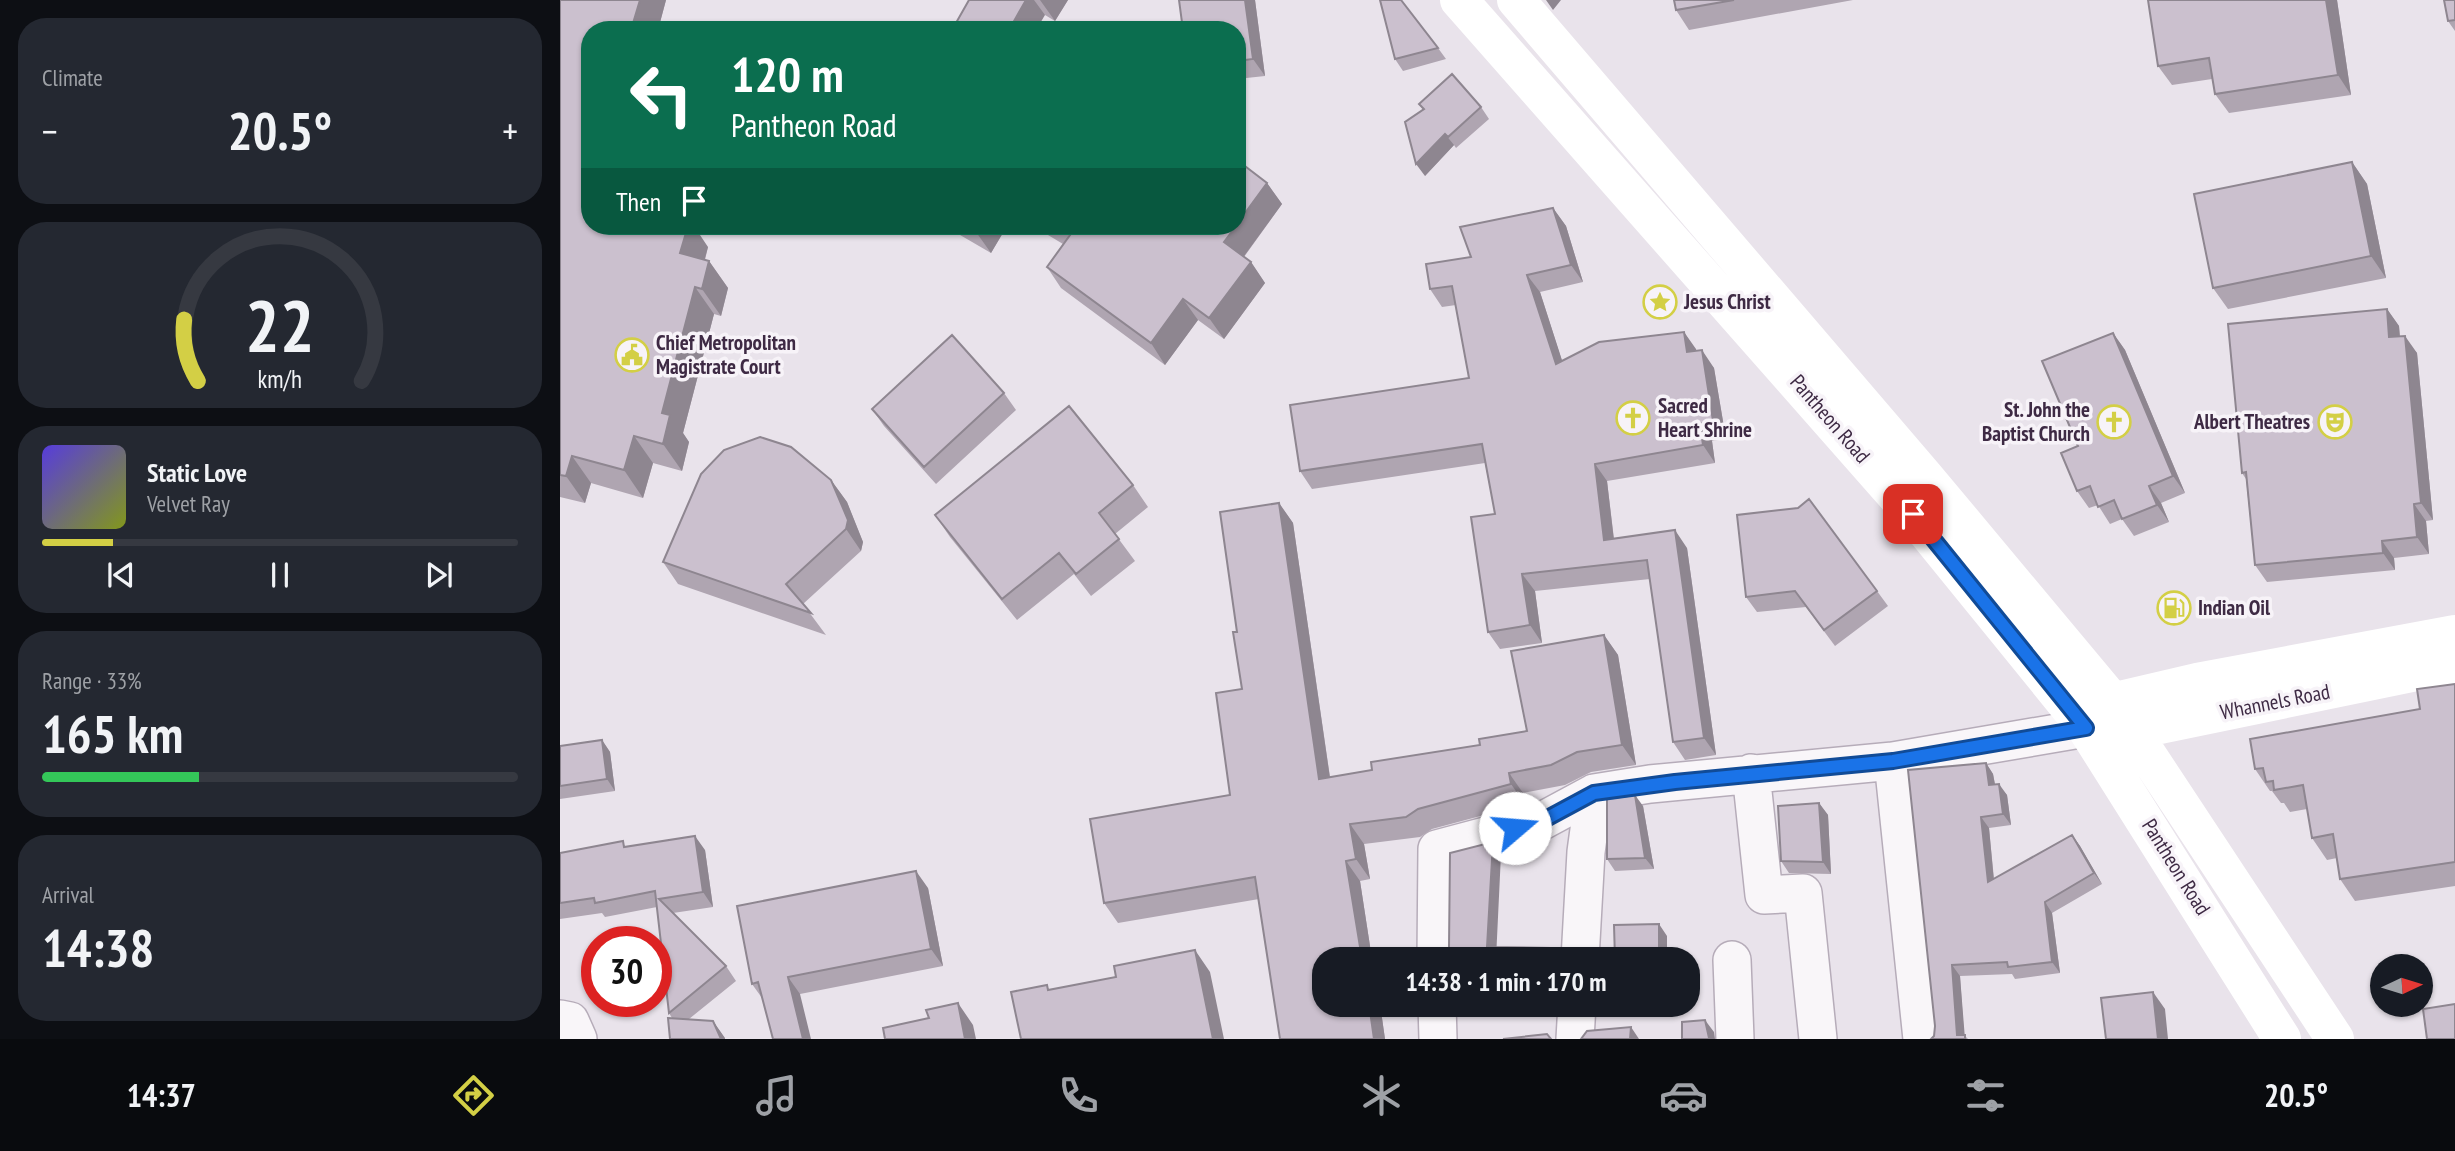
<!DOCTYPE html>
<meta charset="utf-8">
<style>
body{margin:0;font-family:"PT Sans Narrow",sans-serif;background:#242831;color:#f1f3f6;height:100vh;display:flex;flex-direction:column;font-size:26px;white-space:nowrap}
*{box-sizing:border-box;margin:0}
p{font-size:23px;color:#9ea1a6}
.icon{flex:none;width:38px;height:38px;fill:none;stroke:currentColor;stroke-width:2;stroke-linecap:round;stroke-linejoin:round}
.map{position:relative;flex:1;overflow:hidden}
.panel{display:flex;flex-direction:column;gap:18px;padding:18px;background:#0d0f14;width:560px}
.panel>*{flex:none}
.guide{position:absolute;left:21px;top:21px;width:665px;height:214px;border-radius:28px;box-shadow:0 2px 5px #0004;background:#0b6e4f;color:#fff;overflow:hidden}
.needle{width:46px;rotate:86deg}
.fabs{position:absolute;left:1810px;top:954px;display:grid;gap:14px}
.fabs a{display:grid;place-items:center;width:63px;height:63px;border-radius:50%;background:#171b24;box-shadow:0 2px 5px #0004;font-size:35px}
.speed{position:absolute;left:21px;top:926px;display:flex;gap:14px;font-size:35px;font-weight:700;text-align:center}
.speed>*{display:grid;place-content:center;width:91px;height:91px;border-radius:50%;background:#171b24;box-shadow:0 2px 5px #0004;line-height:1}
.speed .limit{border:10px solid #d22;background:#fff;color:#111}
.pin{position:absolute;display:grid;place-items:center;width:60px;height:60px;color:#fff;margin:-30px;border-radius:14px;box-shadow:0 4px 10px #0006}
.me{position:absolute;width:77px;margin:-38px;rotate:72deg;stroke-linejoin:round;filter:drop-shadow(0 0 5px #0008)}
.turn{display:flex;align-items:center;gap:24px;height:147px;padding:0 35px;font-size:32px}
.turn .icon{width:91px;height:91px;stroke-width:2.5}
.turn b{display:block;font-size:49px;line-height:60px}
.then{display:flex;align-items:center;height:66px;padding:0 35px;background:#0003;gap:14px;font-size:26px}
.big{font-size:52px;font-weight:700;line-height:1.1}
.panel .widget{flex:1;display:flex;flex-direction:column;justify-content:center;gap:10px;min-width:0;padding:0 24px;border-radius:28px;background:#242831}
.panel .dial{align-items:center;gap:0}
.dial svg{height:182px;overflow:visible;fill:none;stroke:#363941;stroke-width:7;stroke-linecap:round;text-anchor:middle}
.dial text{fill:#f1f3f6;stroke:none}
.song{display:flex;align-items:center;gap:21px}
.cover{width:84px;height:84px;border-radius:10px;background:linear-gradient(135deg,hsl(250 70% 55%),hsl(70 70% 35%))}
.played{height:7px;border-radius:4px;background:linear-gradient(90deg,#d3cf45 15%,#363941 15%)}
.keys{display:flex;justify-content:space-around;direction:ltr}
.heat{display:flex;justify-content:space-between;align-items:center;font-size:38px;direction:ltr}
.charge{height:10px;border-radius:5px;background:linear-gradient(90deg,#34c759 33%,#363941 0)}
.trip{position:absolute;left:752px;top:947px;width:388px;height:70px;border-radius:28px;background:#171b24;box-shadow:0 2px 5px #0004;font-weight:700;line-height:70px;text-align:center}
.tab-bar{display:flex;height:112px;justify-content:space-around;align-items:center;background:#090b0e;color:#9ea1a6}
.tab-bar .icon{width:49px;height:49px}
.tab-bar .active{color:#d3cf45}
.tab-bar b{font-size:32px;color:#f1f3f6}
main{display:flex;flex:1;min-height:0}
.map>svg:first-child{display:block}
</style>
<main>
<section class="panel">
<div class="widget"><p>Climate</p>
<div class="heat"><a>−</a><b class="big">20.5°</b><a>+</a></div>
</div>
<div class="widget dial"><svg viewBox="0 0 100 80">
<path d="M14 69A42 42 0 1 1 86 69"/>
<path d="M14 69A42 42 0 0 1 8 42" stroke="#d3cf45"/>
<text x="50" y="56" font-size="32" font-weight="700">22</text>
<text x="50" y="72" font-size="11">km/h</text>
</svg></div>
<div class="widget">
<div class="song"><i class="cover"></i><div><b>Static Love</b><p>Velvet Ray</p></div></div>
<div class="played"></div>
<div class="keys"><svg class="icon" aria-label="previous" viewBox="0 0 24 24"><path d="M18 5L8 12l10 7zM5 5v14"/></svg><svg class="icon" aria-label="pause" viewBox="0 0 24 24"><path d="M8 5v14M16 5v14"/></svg><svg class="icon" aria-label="next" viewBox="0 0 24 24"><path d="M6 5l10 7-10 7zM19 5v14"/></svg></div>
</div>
<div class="widget"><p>Range · 33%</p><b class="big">165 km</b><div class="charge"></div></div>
<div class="widget"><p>Arrival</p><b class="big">14:38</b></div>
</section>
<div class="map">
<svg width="1895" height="1039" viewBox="0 0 1895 1039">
<rect width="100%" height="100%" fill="#e9e3eb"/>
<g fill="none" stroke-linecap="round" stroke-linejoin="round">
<defs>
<path id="minor" d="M1333,761L1362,1039
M1191,773L1204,895L1243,893L1258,1039
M876,959L877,849L982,821L1034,793L1090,784L1333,761L1526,728
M1020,959L1026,852L1034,793
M1172,960L1175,1039
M877,1004L878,1039
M0,1019L10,1021L18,1039
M1015,1039L1017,1004"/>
</defs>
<use href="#minor" stroke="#b6acb9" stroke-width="40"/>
<use href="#minor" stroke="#f9f6f9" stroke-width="37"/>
<path stroke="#fff" stroke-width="38" d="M899,0L1353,515L1526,728L1722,1039
M956,0L1365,477L1552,701L1775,1039
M1530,707L1637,682L1895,634
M1547,736L1895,664"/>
</g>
<path fill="#afa5b1" d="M0,0H106L98,30L30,226L148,247L145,260L149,261L168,288L161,316L154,314L123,433L129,442L122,471L93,463L83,498L31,483L25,503L0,497Z
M409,0H508L495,21L485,15Z
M695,0L705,76L677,79V30Z
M1114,0H1293L1129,30L1116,10Z
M1588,0H1777L1791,95L1669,113L1655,94L1652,79L1612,85L1598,66Z
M1895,0V31L1888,21Z
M878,48L886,59L843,71L835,59Z
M859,104L921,107L929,119L896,148L894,145L865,176L863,110Z
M1792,162L1807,184L1826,278L1668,309L1653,288Z
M707,183L722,204L684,257L691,262L705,283L664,339L638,320L605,365L501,288L487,267L503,244L473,226H677Z
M993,208L1006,226L1023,282L980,292L1002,361L1124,332L1136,351L1154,368L1166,439L1152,441L1155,463L1047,481L1054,539L1127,548L1156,755L1125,760L1113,742L1090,579L975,591L982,643L940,649L928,632L935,514L925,463L752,489L740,471L909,378L896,305L882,307L870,289L911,257Z
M387,226H447L431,253L388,228Z
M1827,309L1839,326L1840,336L1857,353L1873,520L1866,521L1869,554L1834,558L1835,570L1707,582L1695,565L1686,479L1682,473Z
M1553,333L1565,350L1625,493L1601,503L1609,522L1574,536L1562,519L1550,524L1538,505L1529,508L1517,491L1518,446Z
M444,393L456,410L376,484L324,426L312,409Z
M271,480L287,502L303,542L301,551L243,604L266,635L118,584L103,562Z
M573,485L588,507L555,534L575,561L531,596L514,574L457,620L390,537L375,515Z
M719,503L733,523L770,777L812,770L920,745L967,731L1044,635L1058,655L1076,765L1031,772L1005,785L963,793L965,804L872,829L860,837L804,844L810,879L800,881L812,959H765L820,1004L825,1039H720L699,899L558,923L544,903L670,795L682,689L677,632Z
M1177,515L1317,591L1328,606L1275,646L1246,607L1197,612L1186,597Z
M1895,684V886L1795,901L1780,879L1777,858L1767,860L1752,838L1747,809L1730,812L1724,803H1721L1712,791H1710L1695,769L1860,709Z
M42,740L50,752L55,791L0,799V746Z
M1426,763L1433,774L1435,784L1447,795L1451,825L1429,828L1434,879L1512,835L1520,846L1542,884L1492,913L1500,973L1455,979L1452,974L1400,976L1404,1035L1408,1039H1371L1374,1036Z
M1259,803L1268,815L1271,874L1229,873L1221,861Z
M1083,806L1094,869L1055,871L1047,859Z
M67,846L145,850L153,907L113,913L166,966L176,981L129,1019L153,1021L165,1039H110L112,1018L109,1013L97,907L45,917L42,913L0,919V853Z
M368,888L383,966L240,994L202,998L192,984Z"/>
<path fill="#8e8690" d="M80,0H106L98,30H71Z
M466,0H474L485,15L476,30H449Z
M480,0H508L495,21Z
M685,0H695L705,76L693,59Z
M986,0H1001L993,10Z
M1766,0H1777L1791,95L1778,75Z
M885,134L894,145L865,176L856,164Z
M1792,162L1807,184L1826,278L1811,256Z
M707,183L722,204L679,263L664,242L676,226H677V224Z
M993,208L1006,226L1023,282L1011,265Z
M128,226H134L148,247L139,280L120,253Z
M420,226H447L431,253L416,232Z
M149,261L168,288L161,316L142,289Z
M691,262L705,283L664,339L649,318Z
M967,275L980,292L1009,382L996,364Z
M135,287L154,314L123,433L129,442L122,471L103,444L102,413Z
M623,299L638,320L605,365L591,343Z
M1827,309L1839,326L1841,354L1829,337Z
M1124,332L1136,349L1140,370L1127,352Z
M1553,333L1565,350L1625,493L1613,476Z
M1845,336L1857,353L1873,520L1861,503Z
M1142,350L1154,368L1166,439L1153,421Z
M1140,424L1152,441L1155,463L1143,445Z
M74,436L93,463L83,498L64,470Z
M12,456L31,483L25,503L6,476Z
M1035,464L1047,481L1056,558L1044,540Z
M271,480L287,502L303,542L301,551L286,529Z
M1589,486L1601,503L1609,522L1597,505Z
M719,503L733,523L773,799L759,779Z
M1854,504L1866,521L1869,554L1857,537Z
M1115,530L1127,548L1156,755L1144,738Z
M1822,541L1834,558L1835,570L1823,553Z
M962,574L975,591L982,643L970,625Z
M1044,635L1058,655L1076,765L1062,745Z
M42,740L50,752L55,791L47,779Z
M1426,763L1433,774L1437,796L1429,785Z
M949,773L963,793L965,804L951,784Z
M1439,784L1447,795L1451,825L1443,814Z
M1075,795L1083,806L1094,869L1085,858Z
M1259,803L1268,815L1271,874L1263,862Z
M1421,817L1429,828L1435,893L1428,882Z
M790,824L804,844L810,879L796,859Z
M1512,835L1520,846L1542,884L1534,873Z
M135,836L145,850L153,907L143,892Z
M933,842L941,854L936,959L927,947Z
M786,861L800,881L812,959H802Z
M356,871L368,888L383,966L371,949Z
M1485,902L1492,913L1500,973L1492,962Z
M1099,924L1107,936V959H1099Z
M991,948L999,959H991Z
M635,950L650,972L664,1039H653Z
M1392,965L1400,976L1405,1039L1397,1035Z
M228,977L240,994L251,1039H243Z
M1593,992L1605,1009L1608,1039H1598Z
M398,1003L413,1025L416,1039H405Z
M809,1004H820L825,1039H814Z
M1145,1020L1154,1032L1155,1039H1150L1149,1038Z
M153,1021L165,1038V1039H161Z
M1071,1027L1079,1039H1070Z"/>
<path fill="#cbc0ce" stroke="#8e8690" stroke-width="2" d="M0,0H80L71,30H30V226H128L120,253L149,261L142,289L135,287L102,413L110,415L103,444L74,436L64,470L12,456L6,476L0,475Z
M409,0H466L449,30H392Z
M619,0H685L693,59L677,61V30H623Z
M820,0H841L878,48L835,59Z
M1114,0H1174L1116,10Z
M1588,0H1766L1778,75L1655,94L1649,58L1598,66Z
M1884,0H1895V20L1888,21Z
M892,74L921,107L888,137L885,134L856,164L845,122L864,109L859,104Z
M677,160L707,183L677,224Z
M1792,162L1811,256L1653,288L1634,194Z
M993,208L1011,265L967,275L996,364L1039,342L1124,332L1127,352L1142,350L1153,421L1140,424L1143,445L1035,464L1044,540L1115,530L1144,738L1113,742L1087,560L962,574L970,625L928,632L911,517L935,514L922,444L740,471L730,405L909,378L892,286L870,289L866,264L911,257L900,227Z
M406,226H420L416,232Z
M494,226H676L664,242L691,262L649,318L623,299L591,343L487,267L510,235Z
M1827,309L1829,337L1845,336L1861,503L1854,504L1857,537L1822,541L1823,553L1695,565L1686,472L1682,473L1668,324Z
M1553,333L1613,476L1589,486L1597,505L1562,519L1554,500L1538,507L1530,486L1517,491L1501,453L1518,446L1482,361Z
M392,335L444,393L364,467L312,409Z
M509,406L573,485L539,513L559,539L516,574L499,553L442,599L375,515Z
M200,437L231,447L271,480L288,520L286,529L226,584L251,613L103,562L141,474L164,450Z
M1249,499L1317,591L1264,630L1235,591L1186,597L1177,515L1238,508Z
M719,503L759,779L812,770L811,762L920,745L919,739L967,731L951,651L1044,635L1062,745L1017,752L991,765L949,773L951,784L858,809L846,817L790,824L796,859L786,861L802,959H765V1004H809L814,1039H720L695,877L544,903L530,819L670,795L656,693L682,689L673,632H677L660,512Z
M1895,684V862L1780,879L1773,834L1752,838L1743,785L1714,790L1713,781L1706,782L1703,768L1695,769L1690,739L1860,709L1857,689Z
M42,740L47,779L0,786V746Z
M1426,763L1429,785L1439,784L1443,814L1421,817L1428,882L1512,835L1534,873L1485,902L1492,962L1448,967L1447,962L1392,965L1397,1035H1405V1039H1371L1374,1036L1375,1026L1348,770Z
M1075,795L1085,858L1047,859V799Z
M1259,803L1263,862L1221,861L1218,806Z
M135,836L143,892L99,899L166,966L109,1013L95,891L35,903L34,898L0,903V853L63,841L64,847Z
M933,842L927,947L991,948V959H883L889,947L890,853Z
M356,871L371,949L228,977L243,1039H213L198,982L192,984L177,906Z
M1099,924V959H1055L1054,925Z
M635,950L653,1039H461L451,992L487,985L488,990L556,977L554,966Z
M1593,992L1598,1039H1546L1541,998Z
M398,1003L405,1039H325L323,1028L369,1018L366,1010Z
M1895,1004V1039H1867L1863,1009Z
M108,1018L153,1021L161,1039H110Z
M1145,1020L1149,1038L1150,1039H1122V1022Z
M1071,1027L1070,1039H1021L1027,1031Z
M987,1034L991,1039H943Z"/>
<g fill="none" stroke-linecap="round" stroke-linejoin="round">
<defs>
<path id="route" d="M955,828L982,821L1034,793L1115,782L1333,761L1526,728L1353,514"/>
</defs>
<use href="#route" stroke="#114b97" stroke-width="18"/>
<use href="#route" stroke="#1a73e8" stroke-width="12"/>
</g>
<defs>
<symbol id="sight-ring" viewBox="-11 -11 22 22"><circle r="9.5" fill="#f7f3f8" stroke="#d3cf45" stroke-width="1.5"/><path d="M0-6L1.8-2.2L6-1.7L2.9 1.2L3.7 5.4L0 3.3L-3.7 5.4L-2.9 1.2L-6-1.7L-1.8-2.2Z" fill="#d3cf45"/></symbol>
<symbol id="civic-ring" viewBox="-11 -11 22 22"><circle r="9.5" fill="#f7f3f8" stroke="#d3cf45" stroke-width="1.5"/><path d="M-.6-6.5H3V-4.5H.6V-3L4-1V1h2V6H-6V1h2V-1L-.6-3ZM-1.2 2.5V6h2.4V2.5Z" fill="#d3cf45"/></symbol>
<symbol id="church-ring" viewBox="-11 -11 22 22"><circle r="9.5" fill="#f7f3f8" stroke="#d3cf45" stroke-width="1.5"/><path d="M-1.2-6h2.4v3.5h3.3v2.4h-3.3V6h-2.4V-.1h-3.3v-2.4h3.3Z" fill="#d3cf45"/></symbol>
<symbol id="theatre-ring" viewBox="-11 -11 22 22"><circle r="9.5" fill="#f7f3f8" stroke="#d3cf45" stroke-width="1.5"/><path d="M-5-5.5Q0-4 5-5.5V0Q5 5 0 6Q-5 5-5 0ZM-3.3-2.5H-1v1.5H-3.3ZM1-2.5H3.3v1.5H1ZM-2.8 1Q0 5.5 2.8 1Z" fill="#d3cf45"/></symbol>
<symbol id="fuel-ring" viewBox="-11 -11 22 22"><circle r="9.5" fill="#f7f3f8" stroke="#d3cf45" stroke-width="1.5"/><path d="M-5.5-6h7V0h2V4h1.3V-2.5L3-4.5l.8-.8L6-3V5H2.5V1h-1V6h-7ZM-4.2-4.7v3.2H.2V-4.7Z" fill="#d3cf45"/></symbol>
</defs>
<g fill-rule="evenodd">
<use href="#sight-ring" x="1081" y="283" width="38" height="38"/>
<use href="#civic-ring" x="53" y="336" width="38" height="38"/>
<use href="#church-ring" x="1054" y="399" width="38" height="38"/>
<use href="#church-ring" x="1535" y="403" width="38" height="38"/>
<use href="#theatre-ring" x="1756" y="403" width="38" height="38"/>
<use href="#fuel-ring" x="1595" y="589" width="38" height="38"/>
</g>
<g text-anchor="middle" stroke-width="7" stroke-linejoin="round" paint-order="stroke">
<g font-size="21" font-weight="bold" fill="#3e2a44" stroke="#f7f3f8" text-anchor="start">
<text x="1124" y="309">Jesus Christ</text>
<text x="96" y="350">Chief Metropolitan<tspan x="96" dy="24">Magistrate Court</tspan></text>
<text x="1098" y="413">Sacred<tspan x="1098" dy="24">Heart Shrine</tspan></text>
<text x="1530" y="417" text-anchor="end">St. John the<tspan x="1530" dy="24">Baptist Church</tspan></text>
<text x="1750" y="429" text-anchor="end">Albert Theatres</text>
<text x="1638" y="615">Indian Oil</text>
</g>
<g font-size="21" fill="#3e2a44" stroke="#f7f3f8">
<text transform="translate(1270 419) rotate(49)" y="7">Pantheon Road</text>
<text transform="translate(1715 702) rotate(-11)" y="7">Whannels Road</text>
<text transform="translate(1616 867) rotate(58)" y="7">Pantheon Road</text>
</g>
</g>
</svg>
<div class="fabs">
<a><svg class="needle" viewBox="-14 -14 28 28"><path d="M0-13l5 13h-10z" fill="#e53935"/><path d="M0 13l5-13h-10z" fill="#9ea1a6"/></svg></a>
</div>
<div class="speed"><div class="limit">30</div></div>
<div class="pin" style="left:1353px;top:514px;background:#d93025"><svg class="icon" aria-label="arrive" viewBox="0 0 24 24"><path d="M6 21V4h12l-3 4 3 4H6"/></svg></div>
<svg class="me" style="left:955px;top:828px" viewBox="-20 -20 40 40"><circle r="19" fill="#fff"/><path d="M0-13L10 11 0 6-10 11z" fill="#1a73e8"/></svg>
<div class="trip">14:38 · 1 min · 170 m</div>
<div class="guide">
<div class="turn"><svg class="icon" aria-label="left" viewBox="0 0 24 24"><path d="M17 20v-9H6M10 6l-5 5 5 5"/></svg><div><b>120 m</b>Pantheon Road</div></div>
<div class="then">Then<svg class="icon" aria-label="arrive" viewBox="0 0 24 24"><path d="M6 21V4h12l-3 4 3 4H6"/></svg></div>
</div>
</div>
</main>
<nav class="tab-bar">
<b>14:37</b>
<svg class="icon active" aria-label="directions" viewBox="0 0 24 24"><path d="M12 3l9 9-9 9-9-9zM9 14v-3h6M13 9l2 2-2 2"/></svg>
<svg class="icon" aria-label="music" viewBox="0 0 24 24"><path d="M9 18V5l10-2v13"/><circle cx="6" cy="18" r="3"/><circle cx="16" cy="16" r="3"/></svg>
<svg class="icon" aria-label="phone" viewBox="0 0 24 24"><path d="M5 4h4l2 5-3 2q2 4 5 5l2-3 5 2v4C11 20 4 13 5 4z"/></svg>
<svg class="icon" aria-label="climate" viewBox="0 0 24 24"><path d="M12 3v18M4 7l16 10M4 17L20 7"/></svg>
<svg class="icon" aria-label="car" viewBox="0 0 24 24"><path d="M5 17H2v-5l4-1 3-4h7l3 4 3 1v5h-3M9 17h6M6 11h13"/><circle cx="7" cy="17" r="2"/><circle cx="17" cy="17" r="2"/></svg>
<svg class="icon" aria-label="filters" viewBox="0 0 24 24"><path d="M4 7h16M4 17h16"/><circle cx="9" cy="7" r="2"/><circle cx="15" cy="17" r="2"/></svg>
<b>20.5°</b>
</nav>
